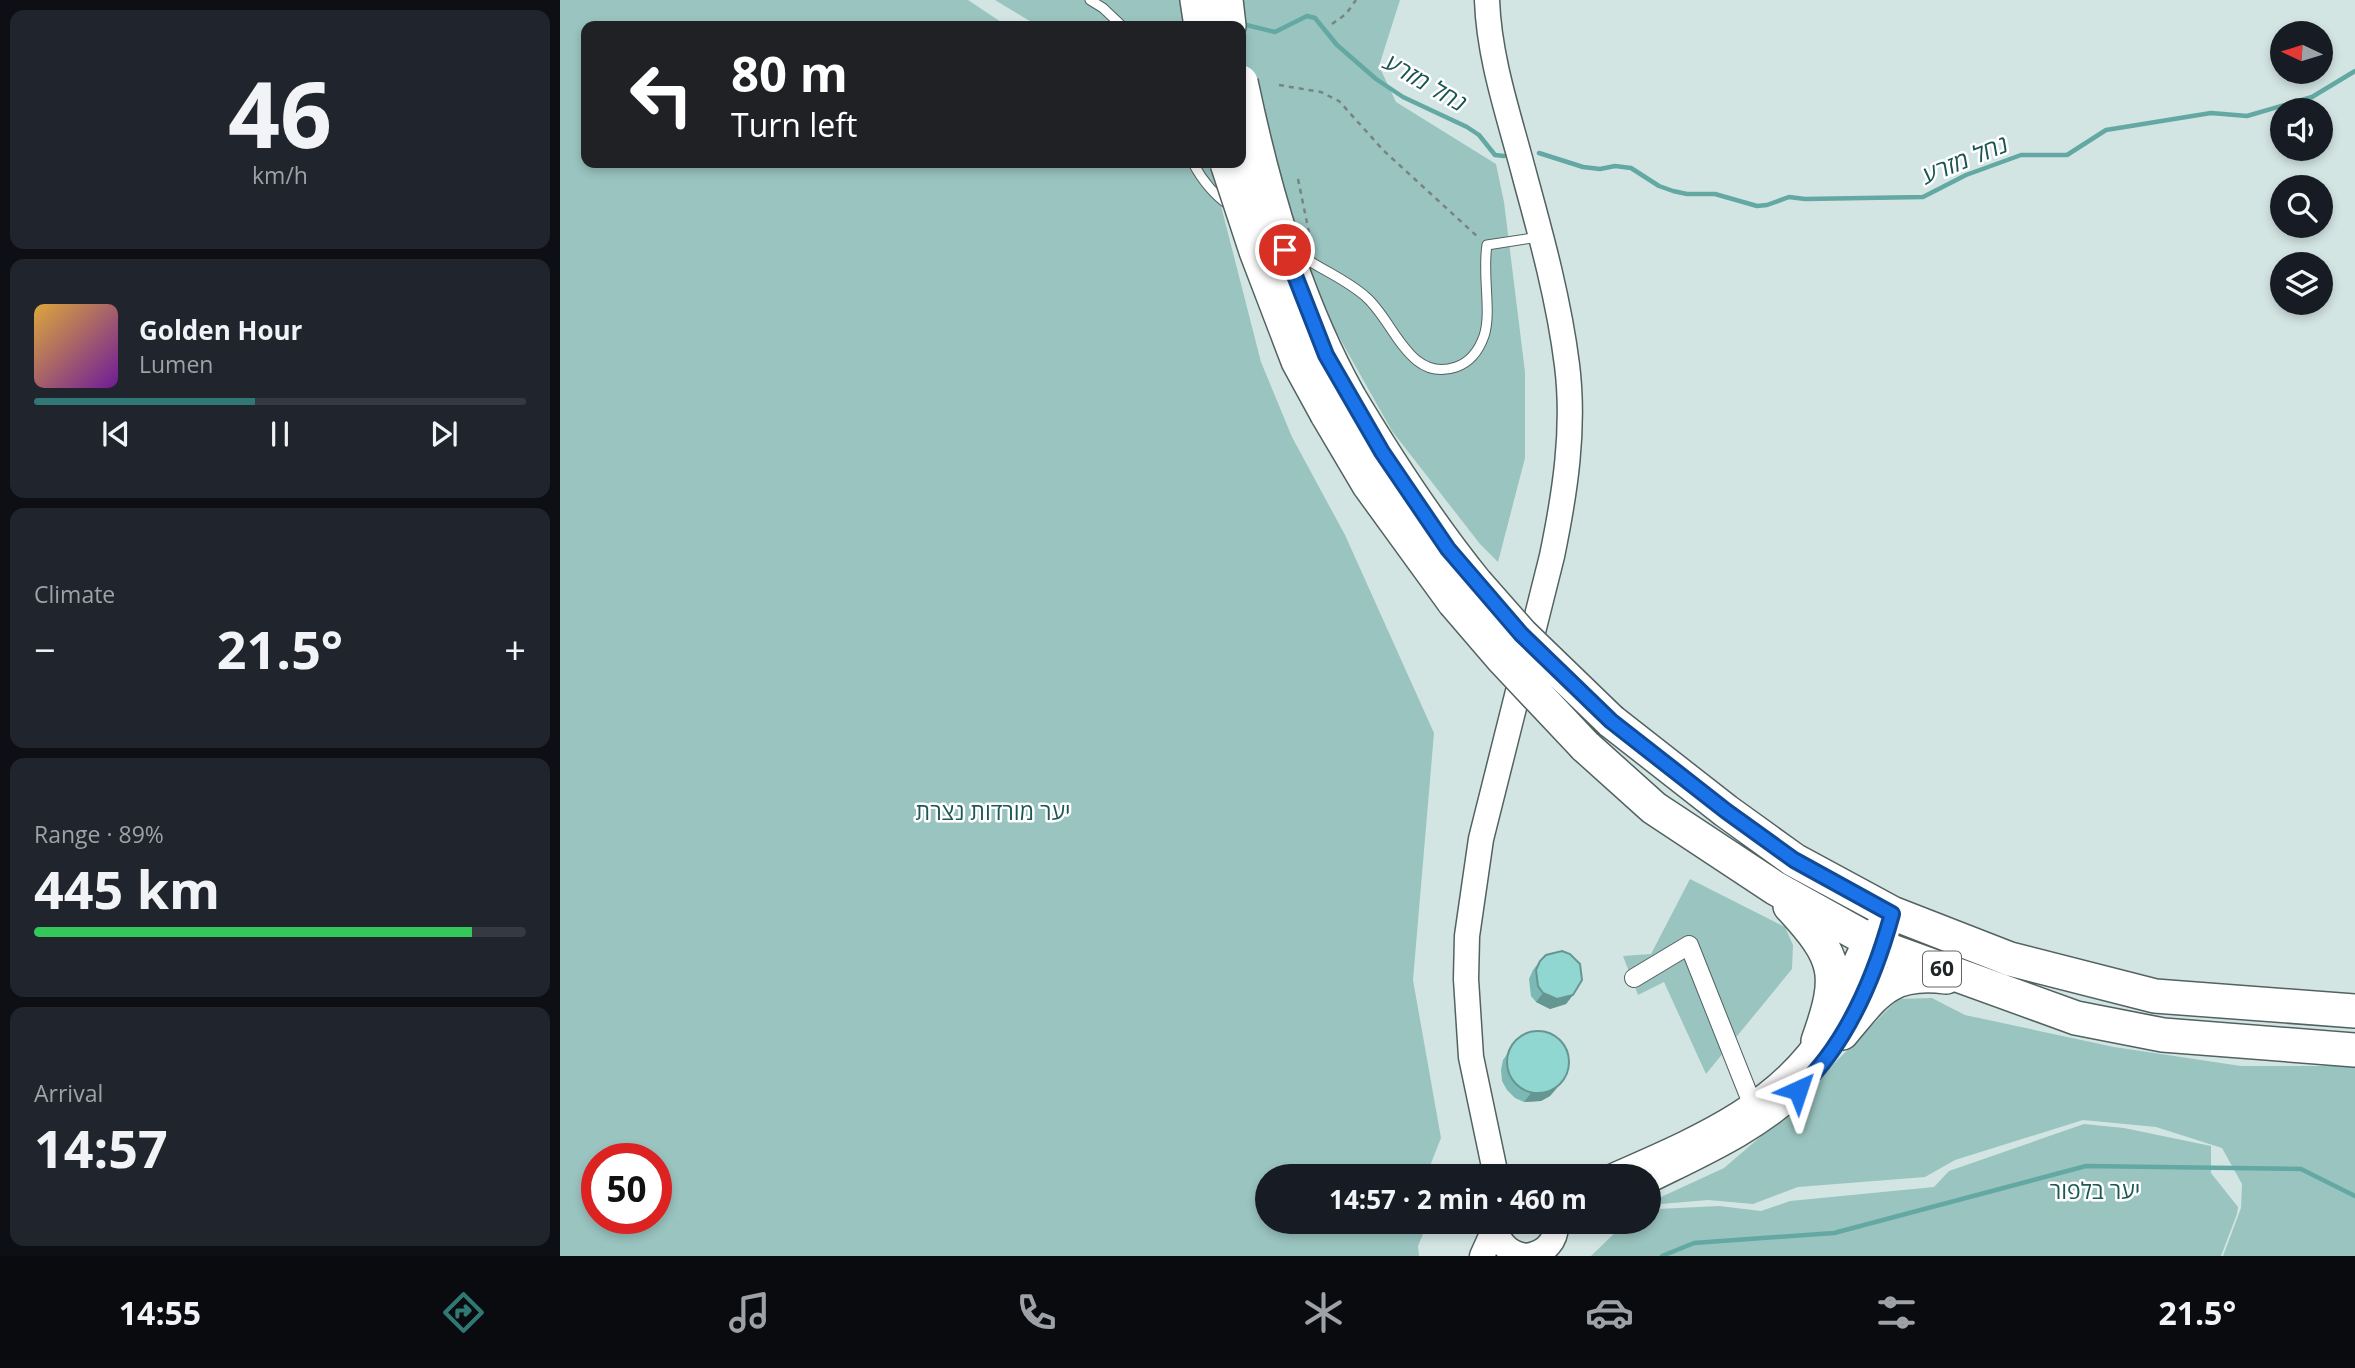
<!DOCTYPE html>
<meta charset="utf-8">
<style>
body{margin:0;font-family:"Open Sans","Noto Sans Hebrew",sans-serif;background:#20242c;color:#f1f3f6;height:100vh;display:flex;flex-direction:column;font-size:26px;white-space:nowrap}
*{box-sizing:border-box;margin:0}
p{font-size:23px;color:#9ea1a6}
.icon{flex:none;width:38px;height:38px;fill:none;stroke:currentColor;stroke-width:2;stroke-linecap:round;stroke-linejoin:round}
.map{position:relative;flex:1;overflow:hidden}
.panel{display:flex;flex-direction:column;gap:10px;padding:10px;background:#0d0f14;width:560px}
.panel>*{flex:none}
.banner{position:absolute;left:21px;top:21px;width:665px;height:147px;border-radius:14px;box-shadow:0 4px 10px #0003;background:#202124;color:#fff;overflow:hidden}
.needle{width:46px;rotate:274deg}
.tools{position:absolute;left:1710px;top:21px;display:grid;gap:14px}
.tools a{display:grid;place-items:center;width:63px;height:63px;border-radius:50%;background:#171b24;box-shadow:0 4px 10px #0003;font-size:35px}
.speed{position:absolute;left:21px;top:1143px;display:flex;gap:14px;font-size:35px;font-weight:700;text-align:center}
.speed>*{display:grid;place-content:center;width:91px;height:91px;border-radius:50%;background:#171b24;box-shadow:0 4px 10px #0003;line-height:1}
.speed .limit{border:10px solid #d22;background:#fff;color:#111}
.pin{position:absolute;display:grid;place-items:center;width:60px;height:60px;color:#fff;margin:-30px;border:4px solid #fff;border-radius:50%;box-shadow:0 2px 7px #0007}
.me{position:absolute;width:77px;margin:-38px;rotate:42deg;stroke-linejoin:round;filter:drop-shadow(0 0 5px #0008)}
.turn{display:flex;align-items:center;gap:24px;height:147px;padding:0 35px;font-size:32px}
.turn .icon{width:91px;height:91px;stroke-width:2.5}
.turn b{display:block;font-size:49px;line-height:60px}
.big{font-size:52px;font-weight:700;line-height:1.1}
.panel .widget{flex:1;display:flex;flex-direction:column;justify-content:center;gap:10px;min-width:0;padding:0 24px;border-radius:14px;background:#20242c}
.panel .dial{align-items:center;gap:0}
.dial b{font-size:91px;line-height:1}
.song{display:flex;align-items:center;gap:21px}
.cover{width:84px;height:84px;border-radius:10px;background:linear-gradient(135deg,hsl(40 70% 55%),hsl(280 70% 35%))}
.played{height:7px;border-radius:4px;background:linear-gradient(90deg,#307873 45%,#363941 45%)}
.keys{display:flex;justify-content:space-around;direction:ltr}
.heat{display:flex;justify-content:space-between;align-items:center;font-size:38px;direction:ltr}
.charge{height:10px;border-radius:5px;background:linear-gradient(90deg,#34c759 89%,#363941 0)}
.trip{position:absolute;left:695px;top:1164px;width:406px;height:70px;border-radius:35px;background:#171b24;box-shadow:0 4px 10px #0003;font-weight:700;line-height:70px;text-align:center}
.menu{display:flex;height:112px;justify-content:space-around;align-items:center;background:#090b0e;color:#9ea1a6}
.menu .icon{width:49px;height:49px}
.menu .current{color:#307873}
.menu b{font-size:32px;color:#f1f3f6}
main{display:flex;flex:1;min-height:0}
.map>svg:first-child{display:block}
</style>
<main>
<section class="panel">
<div class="widget dial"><b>46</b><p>km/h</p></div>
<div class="widget">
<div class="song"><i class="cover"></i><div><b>Golden Hour</b><p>Lumen</p></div></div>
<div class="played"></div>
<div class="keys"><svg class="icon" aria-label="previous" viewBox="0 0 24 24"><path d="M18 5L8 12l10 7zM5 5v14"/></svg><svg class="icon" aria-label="pause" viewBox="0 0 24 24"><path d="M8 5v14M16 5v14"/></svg><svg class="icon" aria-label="next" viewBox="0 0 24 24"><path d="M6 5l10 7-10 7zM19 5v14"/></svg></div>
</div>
<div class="widget"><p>Climate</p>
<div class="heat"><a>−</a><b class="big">21.5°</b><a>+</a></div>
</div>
<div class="widget"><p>Range · 89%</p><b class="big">445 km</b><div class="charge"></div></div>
<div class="widget"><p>Arrival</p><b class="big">14:57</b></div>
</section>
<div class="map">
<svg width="1795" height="1256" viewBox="0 0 1795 1256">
<rect width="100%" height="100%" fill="#d3e5e3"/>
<path fill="#9ac4c0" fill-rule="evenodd" d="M0,0H408L447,26H26V163H650L701,362L732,437L785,535L874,733L853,980L881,1138L866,1176H707V1222H868L858,1246L859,1256H0ZM37,1158H96V1218H37Z
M435,0H840L819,66L836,102L936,164L944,202L965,372V458L938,562L920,544L832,431L681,163V26H478Z
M1130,879L1225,927L1233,945L1232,969L1146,1074L1104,982L1078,995L1063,956L1091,954Z
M1372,998L1405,1015L1554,1047L1681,1066H1795V1256H1663L1681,1208L1682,1184L1662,1148L1596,1127L1523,1120L1395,1160L1365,1177L1238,1187L1193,1204L1148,1200L1089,1205L1088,1203L1164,1168L1206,1132L1338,999Z
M1524,1124L1564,1128L1651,1146V1173L1678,1207L1677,1214L1661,1256H1031L1066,1222H1088L1089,1212L1098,1209L1159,1206L1201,1211L1230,1201L1374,1187L1389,1171Z"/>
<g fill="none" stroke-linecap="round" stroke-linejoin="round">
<path stroke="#63a8a2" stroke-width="4.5" d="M682,24L715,32L747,16L755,18L777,45L816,79L843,97L907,127L919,135L935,155L944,156
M979,153L1023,167L1040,169L1055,166L1071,168L1099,186L1113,191L1127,194H1155L1197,206L1207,205L1229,197L1245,199L1363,197L1406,175L1461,155H1507L1546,130L1651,113L1687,116L1752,97L1795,71
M1102,1256L1134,1243L1274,1233L1526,1166L1741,1169L1795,1196"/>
<defs>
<path id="lane" d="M530,0L543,8L562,26
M633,163C642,180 654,195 670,206
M739,254C761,270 786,279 806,297C834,321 849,383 896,367C911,362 919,350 924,336C932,312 922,275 927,245L979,237"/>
<path id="street" d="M1074,978L1129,945L1193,1106"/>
<path id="secondary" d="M927,0C929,60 950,119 965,177C982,239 999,301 1007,365C1015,429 1005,493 992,556L921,839L907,936L906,979L911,1057L936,1176
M1295,1007L1323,948L1327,931
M1053,1176C1132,1141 1220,1106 1266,1029C1283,1001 1290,968 1306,941C1312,931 1324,922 1332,913
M1088,1181C1142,1154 1196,1131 1240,1089
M936,1222C936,1241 947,1253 966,1256
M922,1256L936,1225
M966,1256C986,1253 997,1241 996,1222"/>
<path id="highway" d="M637,0L641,26
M666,0L669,26
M789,397C828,462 869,525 916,583
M767,414L809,485L894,602
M1051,721L1166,811L1234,860L1332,913L1450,959L1595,996L1795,1011
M1025,746L1094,808L1215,888L1323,948L1516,1018L1603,1035L1795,1050
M1230,906C1278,958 1282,974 1258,1041
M1282,1033C1316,993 1328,970 1386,977"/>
</defs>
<use href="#lane" stroke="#526260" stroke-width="11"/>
<use href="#street" stroke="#526260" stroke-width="20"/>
<use href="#secondary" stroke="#526260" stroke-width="27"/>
<use href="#highway" stroke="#526260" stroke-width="36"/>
<path stroke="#788483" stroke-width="2.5" stroke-dasharray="5 5" stroke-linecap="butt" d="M772,24L786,14L796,0
M719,85L761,92L779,101L824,151L919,238
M738,179L752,247"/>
<use href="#lane" stroke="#fff" stroke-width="9"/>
<use href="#street" stroke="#fff" stroke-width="18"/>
<use href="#secondary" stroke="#fff" stroke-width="24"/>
<use href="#highway" stroke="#fff" stroke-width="33"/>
<defs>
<path id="highway-bridge" d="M681,82C704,191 735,300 789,397
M667,163L696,251L738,361L767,414
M916,583L961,634L1051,721
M894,602L943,659L1025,746"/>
</defs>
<use href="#highway-bridge" stroke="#526260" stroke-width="36" stroke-linecap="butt"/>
<use href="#highway-bridge" stroke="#fff" stroke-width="33"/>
</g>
<path fill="#7db9b4" d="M980,961L1013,995L1006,1004L990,1009L976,1002L971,996L969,979L973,970Z
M958,1038L997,1088L990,1096L981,1101L964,1102L955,1098L947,1090L942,1081L941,1070L943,1060Z"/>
<path fill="#669692" d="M983,993L1013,995L1006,1004L990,1009L976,1002Z
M1004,1079L990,1096L981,1101L964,1102L971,1093Z"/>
<path fill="#91d7d1" stroke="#669692" stroke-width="2" d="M1002,951L1010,954L1020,964L1022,980L1013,995L997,999L983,993L978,986L976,970L980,961L986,955Z
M947 1062a31 31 0 1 1 62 0a31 31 0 1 1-62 0Z"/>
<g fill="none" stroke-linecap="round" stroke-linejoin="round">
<defs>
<path id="route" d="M725,250L766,355L822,452L888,549L961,634L1051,721L1166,811L1234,860L1332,914C1315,976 1286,1045 1238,1090"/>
</defs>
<use href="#route" stroke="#114b97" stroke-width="18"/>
<use href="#route" stroke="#1a73e8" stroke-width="12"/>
</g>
<g text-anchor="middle" stroke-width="5" stroke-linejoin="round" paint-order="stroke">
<rect fill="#fff" stroke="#626666" stroke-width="2" x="1363" y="951.5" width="38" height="35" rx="5"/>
<g font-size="21" font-weight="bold" fill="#1f2525">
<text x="1382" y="976">60</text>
</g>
<g font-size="23" fill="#1d5854" stroke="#fff">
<text x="433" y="820">יער מורדות נצרת</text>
<text x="1535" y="1199">יער בלפור</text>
</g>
<g font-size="24" font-style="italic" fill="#185450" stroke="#fff">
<text transform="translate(865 83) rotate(30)" y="8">נחל מזרע</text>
<text transform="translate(1405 160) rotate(-22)" y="8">נחל מזרע</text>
</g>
</g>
</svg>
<div class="tools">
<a><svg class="needle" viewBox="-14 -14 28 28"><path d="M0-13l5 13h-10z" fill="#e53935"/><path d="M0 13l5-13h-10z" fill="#9ea1a6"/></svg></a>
<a><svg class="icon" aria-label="sound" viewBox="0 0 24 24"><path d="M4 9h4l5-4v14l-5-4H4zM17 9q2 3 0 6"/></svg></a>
<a><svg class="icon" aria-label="search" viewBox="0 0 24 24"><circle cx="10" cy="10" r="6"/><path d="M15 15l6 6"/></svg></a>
<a><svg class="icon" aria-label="layers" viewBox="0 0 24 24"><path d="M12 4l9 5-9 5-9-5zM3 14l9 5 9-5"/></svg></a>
</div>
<div class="speed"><div class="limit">50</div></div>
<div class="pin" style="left:725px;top:250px;background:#d93025"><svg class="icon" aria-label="arrive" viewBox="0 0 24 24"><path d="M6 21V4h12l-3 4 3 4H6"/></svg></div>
<svg class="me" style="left:1238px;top:1090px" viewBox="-20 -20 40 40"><path d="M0-17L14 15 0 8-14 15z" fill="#1a73e8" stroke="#fff" stroke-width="4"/></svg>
<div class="trip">14:57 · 2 min · 460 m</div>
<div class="banner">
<div class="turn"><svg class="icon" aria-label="left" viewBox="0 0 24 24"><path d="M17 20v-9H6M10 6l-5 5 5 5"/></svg><div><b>80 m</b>Turn left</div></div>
</div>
</div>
</main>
<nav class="menu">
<b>14:55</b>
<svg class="icon current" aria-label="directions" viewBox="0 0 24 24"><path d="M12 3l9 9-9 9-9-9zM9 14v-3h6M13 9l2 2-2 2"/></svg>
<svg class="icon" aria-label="music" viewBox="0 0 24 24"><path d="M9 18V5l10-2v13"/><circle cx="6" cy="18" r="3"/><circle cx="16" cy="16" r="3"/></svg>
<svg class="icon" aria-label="phone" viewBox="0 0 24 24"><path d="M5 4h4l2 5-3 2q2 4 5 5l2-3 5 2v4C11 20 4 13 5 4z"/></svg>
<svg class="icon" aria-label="climate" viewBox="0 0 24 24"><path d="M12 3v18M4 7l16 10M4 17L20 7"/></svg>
<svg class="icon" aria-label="car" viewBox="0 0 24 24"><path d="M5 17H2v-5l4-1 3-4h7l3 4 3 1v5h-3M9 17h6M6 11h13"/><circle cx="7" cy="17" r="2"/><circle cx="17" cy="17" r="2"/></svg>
<svg class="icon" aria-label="filters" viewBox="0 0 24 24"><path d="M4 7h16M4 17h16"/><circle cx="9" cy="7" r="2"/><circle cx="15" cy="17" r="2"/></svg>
<b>21.5°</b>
</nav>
